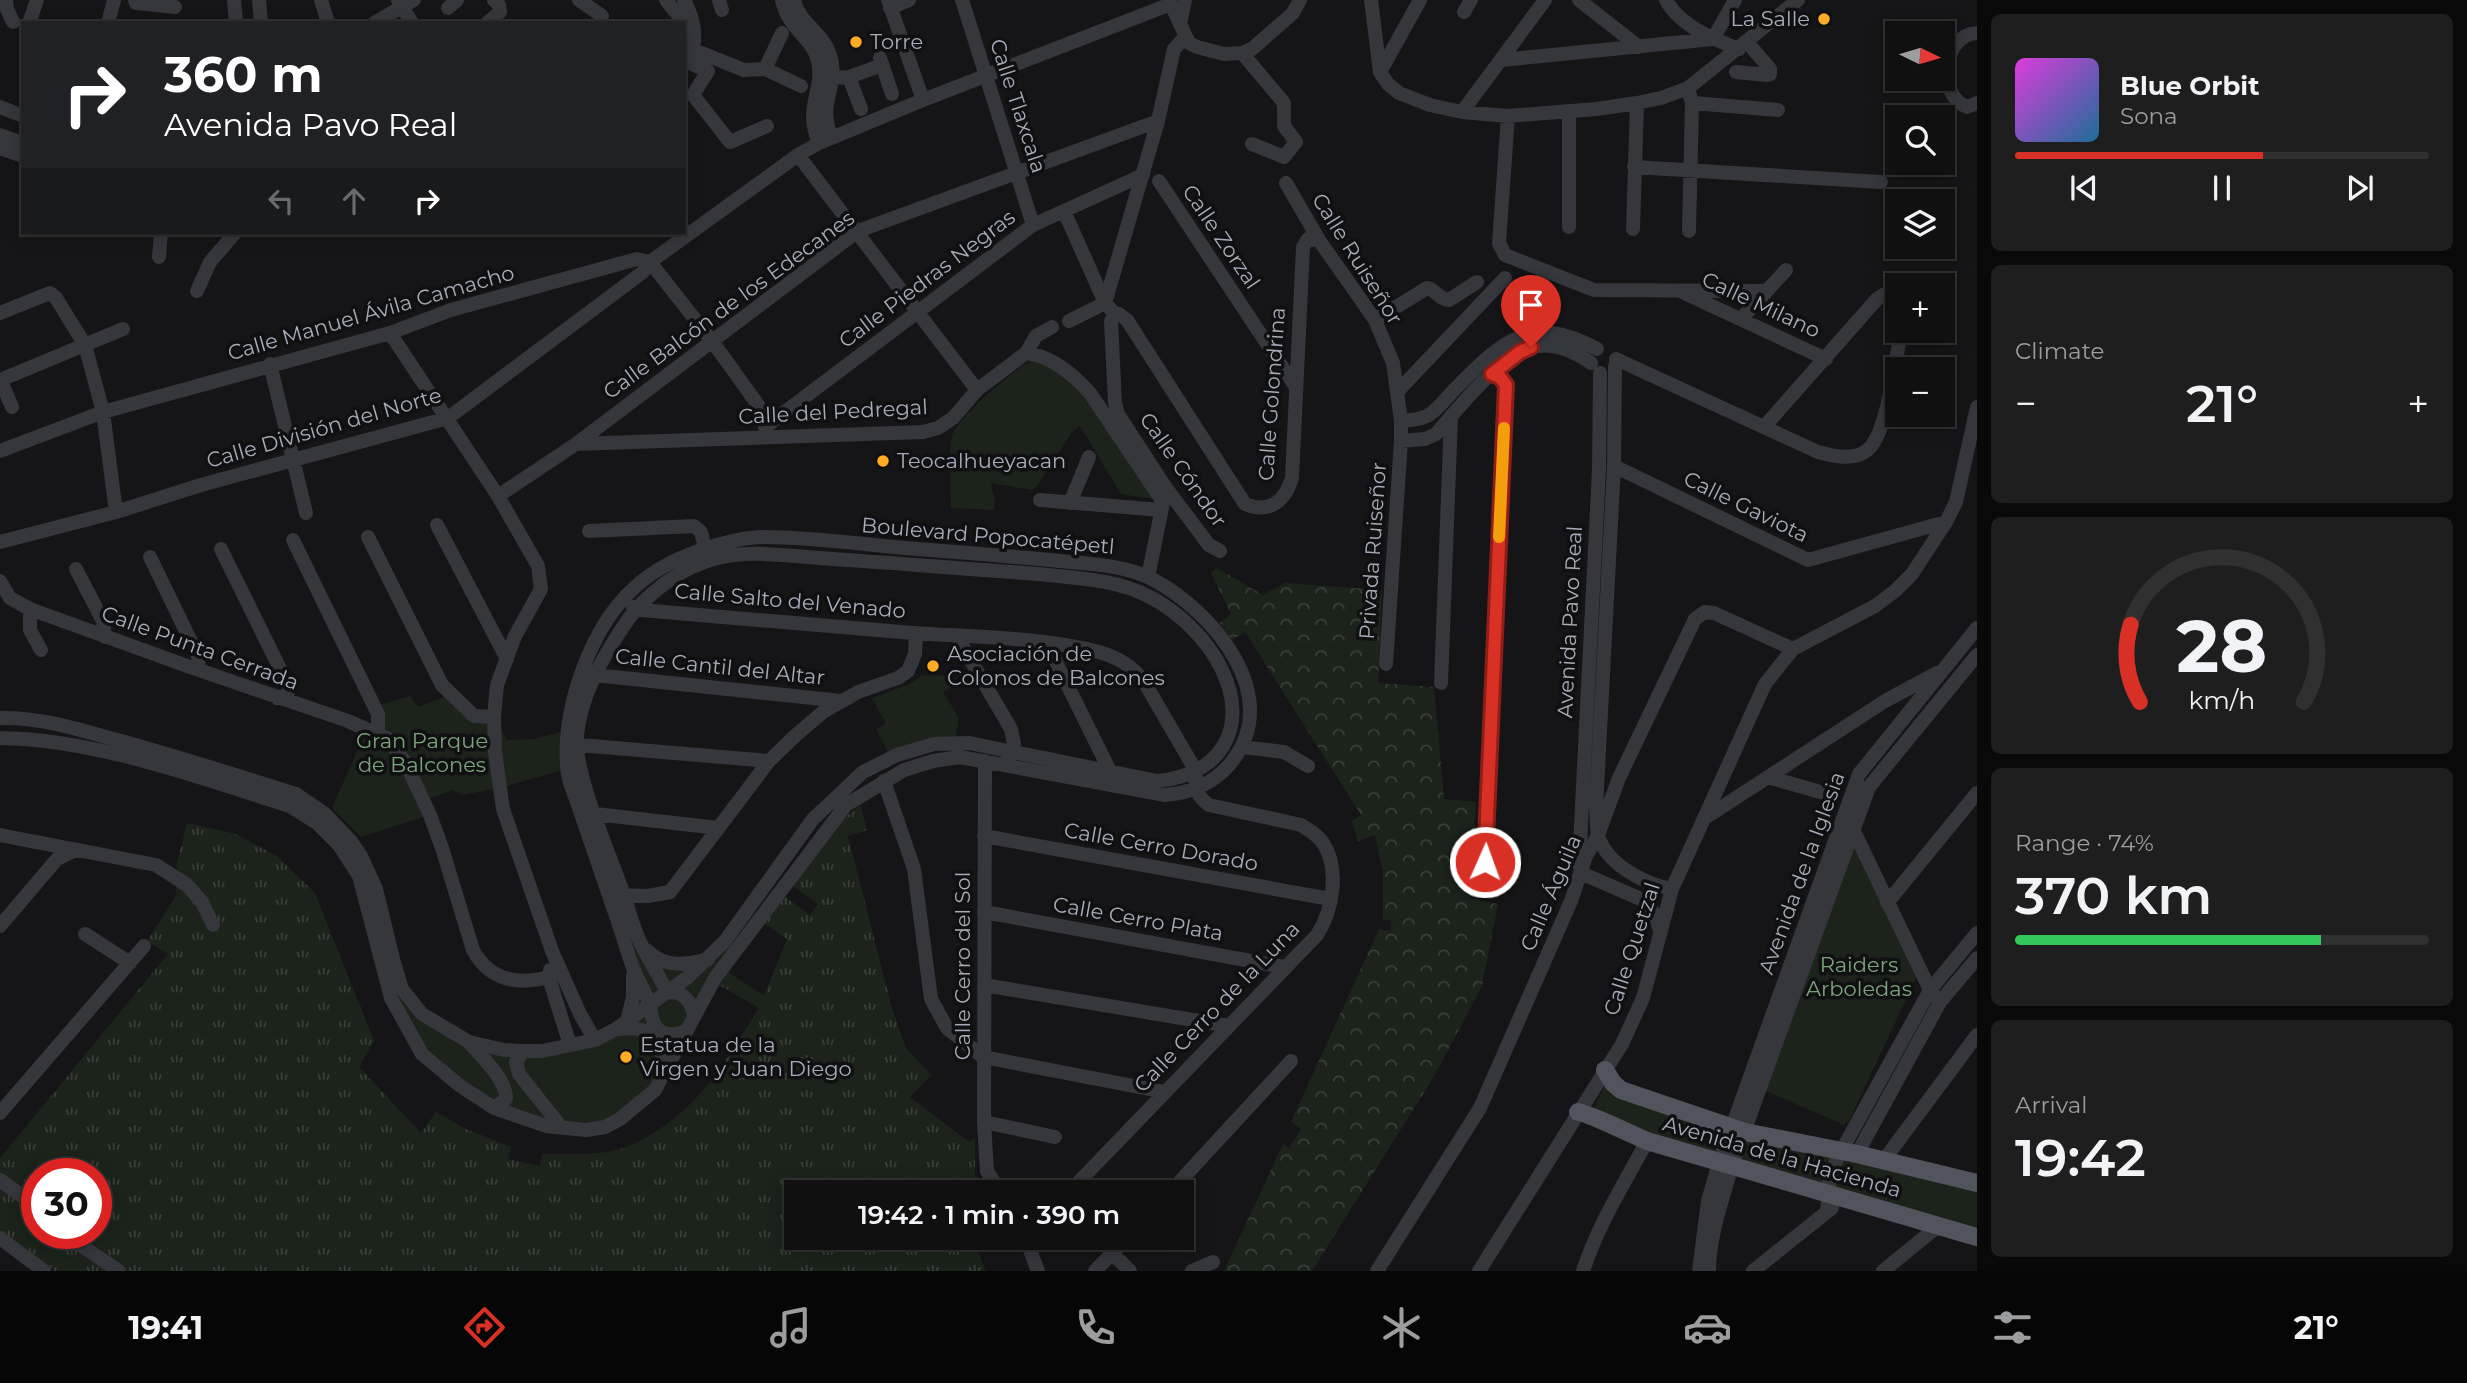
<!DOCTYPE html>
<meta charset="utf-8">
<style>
body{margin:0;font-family:Montserrat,sans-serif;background:#1e1e1f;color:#f1f3f6;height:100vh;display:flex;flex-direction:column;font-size:26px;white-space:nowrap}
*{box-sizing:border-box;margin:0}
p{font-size:23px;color:#9c9d9f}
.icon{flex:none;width:38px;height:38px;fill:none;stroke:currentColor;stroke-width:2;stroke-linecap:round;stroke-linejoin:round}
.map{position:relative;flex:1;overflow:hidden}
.drawer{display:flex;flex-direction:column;gap:14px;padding:14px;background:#090909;width:490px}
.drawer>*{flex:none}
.banner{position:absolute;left:21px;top:21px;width:665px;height:214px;border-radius:0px;box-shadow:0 4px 18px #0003,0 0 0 2px #303031;background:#202124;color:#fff;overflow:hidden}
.needle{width:46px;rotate:95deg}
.fabs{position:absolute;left:1885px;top:21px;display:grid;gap:14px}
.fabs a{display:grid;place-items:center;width:70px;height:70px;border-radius:0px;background:#101011;box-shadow:0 4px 18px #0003,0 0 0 2px #303031;font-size:35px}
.speed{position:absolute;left:21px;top:1158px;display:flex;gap:14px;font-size:35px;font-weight:700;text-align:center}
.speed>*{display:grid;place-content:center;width:91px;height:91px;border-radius:50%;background:#101011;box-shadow:0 4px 18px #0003,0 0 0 2px #303031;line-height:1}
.speed .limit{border:10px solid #d22;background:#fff;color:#111}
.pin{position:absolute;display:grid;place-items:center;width:60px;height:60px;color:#fff;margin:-72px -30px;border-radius:50% 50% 50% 0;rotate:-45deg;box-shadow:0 0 7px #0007}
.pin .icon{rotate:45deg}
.me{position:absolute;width:77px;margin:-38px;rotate:2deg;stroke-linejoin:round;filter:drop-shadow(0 0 5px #0008)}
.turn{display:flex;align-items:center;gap:24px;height:147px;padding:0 28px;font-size:32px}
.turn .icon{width:91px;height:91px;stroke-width:2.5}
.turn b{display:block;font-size:49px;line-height:60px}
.lanes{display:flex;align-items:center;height:66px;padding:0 28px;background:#0003;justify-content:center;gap:35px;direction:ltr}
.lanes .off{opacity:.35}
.big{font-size:52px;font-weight:600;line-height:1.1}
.drawer .widget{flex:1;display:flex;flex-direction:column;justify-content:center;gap:10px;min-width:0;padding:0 24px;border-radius:10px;background:#1e1e1f}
.drawer .dial{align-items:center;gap:0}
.dial svg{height:182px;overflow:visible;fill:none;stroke:#303031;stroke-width:7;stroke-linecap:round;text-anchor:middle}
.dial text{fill:#f1f3f6;stroke:none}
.song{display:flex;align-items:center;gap:21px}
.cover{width:84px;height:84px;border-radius:10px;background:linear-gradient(135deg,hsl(300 70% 55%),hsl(200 70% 35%))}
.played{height:7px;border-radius:4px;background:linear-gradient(90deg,#d93025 60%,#303031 60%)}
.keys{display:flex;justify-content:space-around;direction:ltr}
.heat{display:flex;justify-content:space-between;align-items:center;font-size:38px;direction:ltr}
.charge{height:10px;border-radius:5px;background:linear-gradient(90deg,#34c759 74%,#303031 0)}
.trip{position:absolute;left:784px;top:1180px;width:410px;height:70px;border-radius:0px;background:#101011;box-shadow:0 4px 18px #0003,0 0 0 2px #303031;font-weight:600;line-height:70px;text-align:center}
.tab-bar{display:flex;height:112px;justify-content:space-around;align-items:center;background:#060607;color:#9c9d9f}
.tab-bar .icon{width:49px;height:49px}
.tab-bar .current{color:#d93025}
.tab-bar b{font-size:32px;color:#f1f3f6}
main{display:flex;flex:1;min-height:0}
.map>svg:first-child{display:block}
</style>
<main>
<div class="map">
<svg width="1977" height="1271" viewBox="0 0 1977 1271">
<defs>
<pattern id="grass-tufts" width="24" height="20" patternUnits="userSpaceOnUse" patternTransform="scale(1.75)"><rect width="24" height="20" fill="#1b231b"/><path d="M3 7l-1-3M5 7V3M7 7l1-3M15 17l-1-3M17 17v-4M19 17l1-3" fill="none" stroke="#39403a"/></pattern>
<pattern id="forest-crowns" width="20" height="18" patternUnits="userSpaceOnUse" patternTransform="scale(1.75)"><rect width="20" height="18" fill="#1b231b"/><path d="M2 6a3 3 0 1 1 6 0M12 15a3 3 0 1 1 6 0" fill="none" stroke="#39403a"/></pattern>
</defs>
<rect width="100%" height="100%" fill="#151517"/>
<path fill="url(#grass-tufts)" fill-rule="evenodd" d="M860,805L867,830L848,836L893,1012L906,1048L931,1075L910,1097L968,1141L975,1138V1175L980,1180L972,1192H796V1237H972L986,1271H55L0,1230V1158L168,954L147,941L176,896L177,863L187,823L236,834L277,856L315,893L374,1041L359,1067L421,1133L436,1112L466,1129L511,1147L508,1159L540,1166L542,1154C564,1154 586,1155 607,1152C622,1150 639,1142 652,1134C705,1101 726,1060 759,1008L719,985L728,972L764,996L787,939L764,923L784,896L810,915L818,904L793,886L829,831ZM37,1174H96V1234H37Z"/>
<path fill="url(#forest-crowns)" d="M1217,568L1263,595L1285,583L1382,590L1378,683L1434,687L1444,799L1476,802L1469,898L1498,904L1482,986L1433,1078L1312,1271H1224L1283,1144L1289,1148L1301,1129L1291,1122L1379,929L1390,931L1392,921L1383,919V873L1375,835L1358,841L1352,821L1361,815L1245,632L1232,640L1220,623L1231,614L1211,573Z"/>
<path fill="#1b231b" d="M1036,358L1066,377L1094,401L1158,500L1121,494L1080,426L1072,432L1037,486L1032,490L991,483L995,502L994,510L951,508C951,490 948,452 952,436C956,418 1018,366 1036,358Z
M922,675L950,676L955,686L943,692L959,718L954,749L914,753L893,762L876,729L886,724L872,698L910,684Z
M451,694L474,716L494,717L507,740L534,739L569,730L566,769L500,788L462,795L453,790L429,799L430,815L361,837L332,808L362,740L378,734V714L383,704L410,696L418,707Z
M1851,836L1918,974L1848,1123L1846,1122L1844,1125L1766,1091Z
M610,896L624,898L654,958L693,964L735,938L665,1073L621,1119L586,1130L494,1108L422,1054L391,998L402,990L469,1042L542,1054L618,1028L634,989Z
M1607,1079L1727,1129L1717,1160L1648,1140L1594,1109Z
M1745,1133L1841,1151L1826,1190L1734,1164Z
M1843,1152L1977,1188V1235L1829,1191Z"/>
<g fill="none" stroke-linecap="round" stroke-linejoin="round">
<path stroke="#36373d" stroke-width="14" d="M6,0L7,9L13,22
M135,0L136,3L175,7
M234,0L236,23
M259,0L261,23
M321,0L328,23
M398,0L412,23
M579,0L602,16
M666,0L678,15L681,23
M684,0C694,19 698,37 690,58
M719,0L722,10
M782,0C789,31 812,36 818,61C825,91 803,106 819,143
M794,0C799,24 823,32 830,55C840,85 816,104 832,137
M888,0L923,100
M962,0L1033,225
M1169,0L1189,43L1197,47L1224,54L1242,53L1252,49L1293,13L1300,0
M1371,0L1380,72L1388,84L1399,93L1430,105L1462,112L1508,116L1597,109L1637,103L1661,98L1688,88L1798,0
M1579,0L1639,47
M1666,0C1680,26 1713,39 1739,49
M448,8L457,0
M890,8L909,0
M1464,12L1471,0
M29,23L37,0
M108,23L114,0
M374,23L414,0
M487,23L500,12L499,5L494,0
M1180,24L1185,0
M1977,33C1942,35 1936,95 1967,107L1977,103
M684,46L744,70L765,69L801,86
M1242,53L1284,103V126L1296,142L1284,157L1252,144
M880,58L892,94
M1502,60L1713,39L1735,0
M688,62L708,71L693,95L730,142L767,126
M765,69L782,33
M1380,72L1420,0
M1736,72L1767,75L1770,74V69L1747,42
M849,77L861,109
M832,78L849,77L882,65
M1688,88L1692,103L1689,231
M1692,103L1778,110
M0,107L23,116
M1462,112L1545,0
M1508,116L1499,243L1505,255L1594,290L1766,291
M0,135L23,143
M0,148L23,156
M798,155L977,390
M1634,167L1881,182
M1159,181L1295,386
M1286,183L1319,240L1375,320L1393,363L1401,421V441L1386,664
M1064,211L1105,303L1115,314H1119L1127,320L1245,504C1270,514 1285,501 1292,478L1303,247L1308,239L1319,240
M1569,227V111
M1633,229L1637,103
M159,257L161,233
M197,291L210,262L235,233
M1684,293L1826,359
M0,313L50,293L56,298L85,345L103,412L116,512
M1115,314L1111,321L1115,403L1118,414L1166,488L1209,545L1220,551
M1741,319L1786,270
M1375,320L1427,288C1435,289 1438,299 1449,300L1477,282
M1069,321L1105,303L1158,121L1174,49L1185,37
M390,333L498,496L538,566L541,589L515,636L497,685L494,717L495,752L503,809L552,951L580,1014L595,1040
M1026,353C1052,356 1073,374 1090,393L1163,502
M1616,359L1818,452C1833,456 1853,461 1866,451C1887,438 1896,357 1901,331
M270,364L306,513
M1615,366L1614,466L1596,807C1597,816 1596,827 1598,835C1606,864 1644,884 1672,889
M0,379L12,407
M0,380L123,329
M1398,391L1505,278
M1401,421C1409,420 1419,420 1427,416C1437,411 1446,398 1454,390C1502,342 1529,312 1597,349
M765,427L1033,225L1143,175
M1764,427L1877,299L1883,295H1897
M1401,441L1425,439L1436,434C1457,410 1498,358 1529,348C1550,341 1573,350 1591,363
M576,444L923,432L938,428L953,418L977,390L1026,353L1036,336L1052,327
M0,451L103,412L390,333L451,310L637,259L650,262L712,341L771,423
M1614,466L1808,560L1946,522
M498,496L576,444L858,231L1158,121
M1040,500L1161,510
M1070,503L1089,457
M437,525L507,659
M589,531L694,526L701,532L705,548
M368,537L442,685L474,716L494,717
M293,540L378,714V734
M0,542L116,512L201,485L448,418L643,272L650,262L798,155L819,143L923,100L1171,4
M221,549L289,687L287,695L277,698
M150,557L199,658L198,665L190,667
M76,569L103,621L105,637
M1148,577L1163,503
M0,581L10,598L30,609L190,667L348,721L388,739L405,762L430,815L442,848L473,950C492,985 526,986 561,973
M633,607L641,610C732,617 822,626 913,633C971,637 1042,637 1099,652C1117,657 1131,665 1143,680L1196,771C1195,788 1195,795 1209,805L1301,825C1309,830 1318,835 1323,843C1340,869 1333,910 1317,935L1069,1192
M30,609V630L41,650
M956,635L1011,729L1014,744L1007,760
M1047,644L1110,771
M595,675L841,701
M1441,683L1451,417
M0,718C36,717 71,727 106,737C170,754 233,774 296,794L325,814L350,840L361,856L376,889L393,959L402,989L422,1014L469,1042L504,1050L523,1051H542L595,1040L616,1029L688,977L725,941L813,819L863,772L897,755L934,744L969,743L1157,781C1220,776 1250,728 1222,670C1208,640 1179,612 1150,597C1115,579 1076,578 1038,574C997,571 957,568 916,565C880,562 844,560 807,557C780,555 749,551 722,557C682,565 642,596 621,630C600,662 581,697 577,735C573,771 608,850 621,887C628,905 632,926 641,944C649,960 659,976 667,992C684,991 691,1001 694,1016
M0,738C95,739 200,778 290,806L317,823L339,845L359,876L391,998L422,1054L459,1085L494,1108L546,1126L586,1130L605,1127L620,1119L655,1090L715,978L846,805L904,770L933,761L960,757L1165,795C1191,793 1213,784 1230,764C1286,697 1213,611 1152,579C1125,565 1090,564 1060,561C1008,556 957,552 905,548C859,544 810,537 764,537C746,537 721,543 704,549C680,557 653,570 634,588C590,628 563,707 567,766C567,779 574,793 578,805C590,841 603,877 615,913C621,930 626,948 632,965C636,977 644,989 649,1002C652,1010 650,1019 656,1027C664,1037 676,1035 686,1031
M568,744L769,761
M1242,747L1284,752L1308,766
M985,761L984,1122L987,1171L1000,1192
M1768,777L1834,796
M884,781L914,869L931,999L947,1028L983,1057L1165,1092
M595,814L718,828
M1705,818L1885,701L1937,673
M1851,825L1930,990L1934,995
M0,835L156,865L187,885L202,902L213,925
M984,836L1330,899
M1579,865L1599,470L1600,373
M1581,873L1643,900L1655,914L1660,931
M1484,887L1506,385L1500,377L1492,374
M617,895L648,896L670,892L769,761L796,735L823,712L858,692L898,678L908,671L915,654L916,633
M1887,903L1977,793
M984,912L1284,967
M0,926L57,859L76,850
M85,934L130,963
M648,951C664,968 687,965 708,959
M550,970L549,978L570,1045
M984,985L1229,1026
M627,1021L633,997V975
M617,1029C652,1025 662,1038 665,1072
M469,1042C482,1058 506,1078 506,1099L494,1108
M523,1051L516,1062L519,1074L562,1128
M0,1113L144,946
M984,1122L1055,1137
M1857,1154L1940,1002L1977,958
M1884,1160L1977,1035
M0,1180L37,1207
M1170,1192L1291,1061
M1827,1212L1830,1177L1837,1159L1930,990L1977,933
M64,1234L119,1271
M1025,1237L1038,1271
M0,1238L44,1271
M1113,1254L1130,1271
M1095,1271L1128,1237
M1192,1271L1213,1262
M1377,1271L1480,1108L1571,901L1586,856L1598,835L1619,778L1695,619L1705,612L1714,613L1793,649
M1479,1271L1622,1044L1643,998L1672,889L1765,684L1793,649L1875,606L1895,591L1912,574L1946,522L1956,502L1977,407
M1583,1271C1598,1225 1624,1184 1647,1141
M1699,1271L1708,1201L1719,1163L1859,774L1977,628
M1709,1271C1709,1235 1723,1199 1732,1165L1869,787L1977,655
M1753,1271L1832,1208
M1883,1271L1937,1227"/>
<path stroke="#51545c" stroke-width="18" d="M1605,1070L1613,1083L1621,1090L1745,1132L1857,1154L1977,1183
M1578,1112C1586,1112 1635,1136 1647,1141L1977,1237"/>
</g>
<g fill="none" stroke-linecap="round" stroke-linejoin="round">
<defs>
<path id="route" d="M1485,862L1506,385L1500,377L1492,374L1520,352L1531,347"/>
</defs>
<use href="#route" stroke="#8d1f18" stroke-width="18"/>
<use href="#route" stroke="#d93025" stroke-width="12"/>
<path stroke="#f59e0b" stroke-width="12" d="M1499,537L1504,428"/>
</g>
<g fill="#ffab25" stroke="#101012" stroke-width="2.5">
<circle cx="1824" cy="19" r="7"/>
<circle cx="856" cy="42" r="7"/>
<circle cx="883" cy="461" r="7"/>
<circle cx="933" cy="666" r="7"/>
<circle cx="626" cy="1057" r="7"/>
</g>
<g text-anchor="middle" stroke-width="7" stroke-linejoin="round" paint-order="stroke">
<g font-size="21" fill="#a6acb9" stroke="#101012" text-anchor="start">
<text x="1810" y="26" text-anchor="end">La Salle</text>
<text x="870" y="49">Torre</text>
<text x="897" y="468">Teocalhueyacan</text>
<text x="947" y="661">Asociación de<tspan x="947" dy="24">Colonos de Balcones</tspan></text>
<text x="640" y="1052">Estatua de la<tspan x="640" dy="24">Virgen y Juan Diego</tspan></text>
</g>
<g font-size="21" fill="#a6acb9" stroke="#101012">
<text transform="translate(1018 106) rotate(72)" y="7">Calle Tlaxcala</text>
<text transform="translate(1221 237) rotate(56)" y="7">Calle Zorzal</text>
<text transform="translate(1357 259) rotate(58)" y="7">Calle Ruiseñor</text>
<text transform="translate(927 279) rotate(-37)" y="7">Calle Piedras Negras</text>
<text transform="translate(729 305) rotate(-36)" y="7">Calle Balcón de los Edecanes</text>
<text transform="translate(1761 305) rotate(25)" y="7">Calle Milano</text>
<text transform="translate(371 313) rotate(-16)" y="7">Calle Manuel Ávila Camacho</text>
<text transform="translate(1272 394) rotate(-86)" y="7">Calle Golondrina</text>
<text transform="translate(833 412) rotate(-3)" y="7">Calle del Pedregal</text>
<text transform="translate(324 428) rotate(-16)" y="7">Calle División del Norte</text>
<text transform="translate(1183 470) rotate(55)" y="7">Calle Cóndor</text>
<text transform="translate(1746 507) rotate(26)" y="7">Calle Gaviota</text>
<text transform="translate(988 536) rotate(5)" y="7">Boulevard Popocatépetl</text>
<text transform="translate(1373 551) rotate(-86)" y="7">Privada Ruiseñor</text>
<text transform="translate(790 601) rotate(5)" y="7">Calle Salto del Venado</text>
<text transform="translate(1570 622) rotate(-87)" y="7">Avenida Pavo Real</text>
<text transform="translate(200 648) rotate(20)" y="7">Calle Punta Cerrada</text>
<text transform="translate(720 667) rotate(6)" y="7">Calle Cantil del Altar</text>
<text transform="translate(1161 847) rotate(10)" y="7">Calle Cerro Dorado</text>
<text transform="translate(1802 873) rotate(-70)" y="7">Avenida de la Iglesia</text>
<text transform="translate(1551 893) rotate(-67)" y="7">Calle Águila</text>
<text transform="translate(1138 919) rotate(10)" y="7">Calle Cerro Plata</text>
<text transform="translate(1632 949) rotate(-72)" y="7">Calle Quetzal</text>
<text transform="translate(963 966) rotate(-90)" y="7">Calle Cerro del Sol</text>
<text transform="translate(1217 1007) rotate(-46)" y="7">Calle Cerro de la Luna</text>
<text transform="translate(1782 1157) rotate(16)" y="7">Avenida de la Hacienda</text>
</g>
<g font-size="21" fill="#7ba67b" stroke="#101012">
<text x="422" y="748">Gran Parque<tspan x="422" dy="24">de Balcones</tspan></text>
<text x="1859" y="972">Raiders<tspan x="1859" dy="24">Arboledas</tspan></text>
</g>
</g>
</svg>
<div class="fabs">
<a><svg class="needle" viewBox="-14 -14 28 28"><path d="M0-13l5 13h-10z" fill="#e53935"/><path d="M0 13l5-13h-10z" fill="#9c9d9f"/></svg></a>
<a><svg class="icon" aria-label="search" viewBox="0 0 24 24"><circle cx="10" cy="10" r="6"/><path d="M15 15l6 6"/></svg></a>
<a><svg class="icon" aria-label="layers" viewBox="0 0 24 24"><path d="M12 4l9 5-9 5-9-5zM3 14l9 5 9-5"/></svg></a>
<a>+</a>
<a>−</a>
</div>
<div class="speed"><div class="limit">30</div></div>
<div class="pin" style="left:1531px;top:347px;background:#d93025"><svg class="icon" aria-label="arrive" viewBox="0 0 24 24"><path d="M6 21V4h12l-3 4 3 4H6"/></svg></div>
<svg class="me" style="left:1485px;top:862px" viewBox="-20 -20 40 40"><circle r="17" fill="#d93025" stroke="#fff" stroke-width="3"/><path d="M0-11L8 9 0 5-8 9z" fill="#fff"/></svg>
<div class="trip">19:42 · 1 min · 390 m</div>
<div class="banner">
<div class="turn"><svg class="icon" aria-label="right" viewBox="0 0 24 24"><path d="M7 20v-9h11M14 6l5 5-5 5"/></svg><div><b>360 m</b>Avenida Pavo Real</div></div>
<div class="lanes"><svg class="icon off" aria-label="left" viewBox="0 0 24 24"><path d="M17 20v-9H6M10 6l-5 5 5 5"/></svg><svg class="icon off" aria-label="ahead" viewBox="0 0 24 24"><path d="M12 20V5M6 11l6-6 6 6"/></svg><svg class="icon" aria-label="right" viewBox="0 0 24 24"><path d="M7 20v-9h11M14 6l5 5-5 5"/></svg></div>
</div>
</div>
<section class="drawer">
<div class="widget">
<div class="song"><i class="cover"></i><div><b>Blue Orbit</b><p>Sona</p></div></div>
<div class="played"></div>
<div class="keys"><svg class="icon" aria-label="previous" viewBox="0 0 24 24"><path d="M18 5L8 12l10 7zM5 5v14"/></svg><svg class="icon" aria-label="pause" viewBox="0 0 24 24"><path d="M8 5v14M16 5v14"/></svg><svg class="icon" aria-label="next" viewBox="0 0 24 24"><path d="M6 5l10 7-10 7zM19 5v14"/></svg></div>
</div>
<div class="widget"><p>Climate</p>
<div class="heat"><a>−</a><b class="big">21°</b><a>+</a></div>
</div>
<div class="widget dial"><svg viewBox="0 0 100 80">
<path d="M14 69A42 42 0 1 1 86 69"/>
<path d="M14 69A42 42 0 0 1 10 35" stroke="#d93025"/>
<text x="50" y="56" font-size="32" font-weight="700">28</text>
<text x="50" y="72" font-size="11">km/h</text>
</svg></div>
<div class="widget"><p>Range · 74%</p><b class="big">370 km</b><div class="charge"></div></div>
<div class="widget"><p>Arrival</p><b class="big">19:42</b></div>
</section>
</main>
<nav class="tab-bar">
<b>19:41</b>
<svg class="icon current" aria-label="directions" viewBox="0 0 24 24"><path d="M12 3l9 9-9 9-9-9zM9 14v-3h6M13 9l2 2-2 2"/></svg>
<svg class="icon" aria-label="music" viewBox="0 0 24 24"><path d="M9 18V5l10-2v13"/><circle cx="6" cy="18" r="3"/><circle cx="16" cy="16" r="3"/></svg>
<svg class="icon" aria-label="phone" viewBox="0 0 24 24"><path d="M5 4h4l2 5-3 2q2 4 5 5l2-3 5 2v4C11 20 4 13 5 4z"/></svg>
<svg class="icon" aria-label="climate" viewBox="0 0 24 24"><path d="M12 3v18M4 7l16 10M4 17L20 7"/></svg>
<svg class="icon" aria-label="car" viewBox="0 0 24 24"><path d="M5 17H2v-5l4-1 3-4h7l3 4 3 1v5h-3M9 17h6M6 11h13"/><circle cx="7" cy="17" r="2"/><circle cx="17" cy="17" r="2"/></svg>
<svg class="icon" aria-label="filters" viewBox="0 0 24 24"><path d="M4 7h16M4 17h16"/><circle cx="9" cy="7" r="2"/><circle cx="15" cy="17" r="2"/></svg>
<b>21°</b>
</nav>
